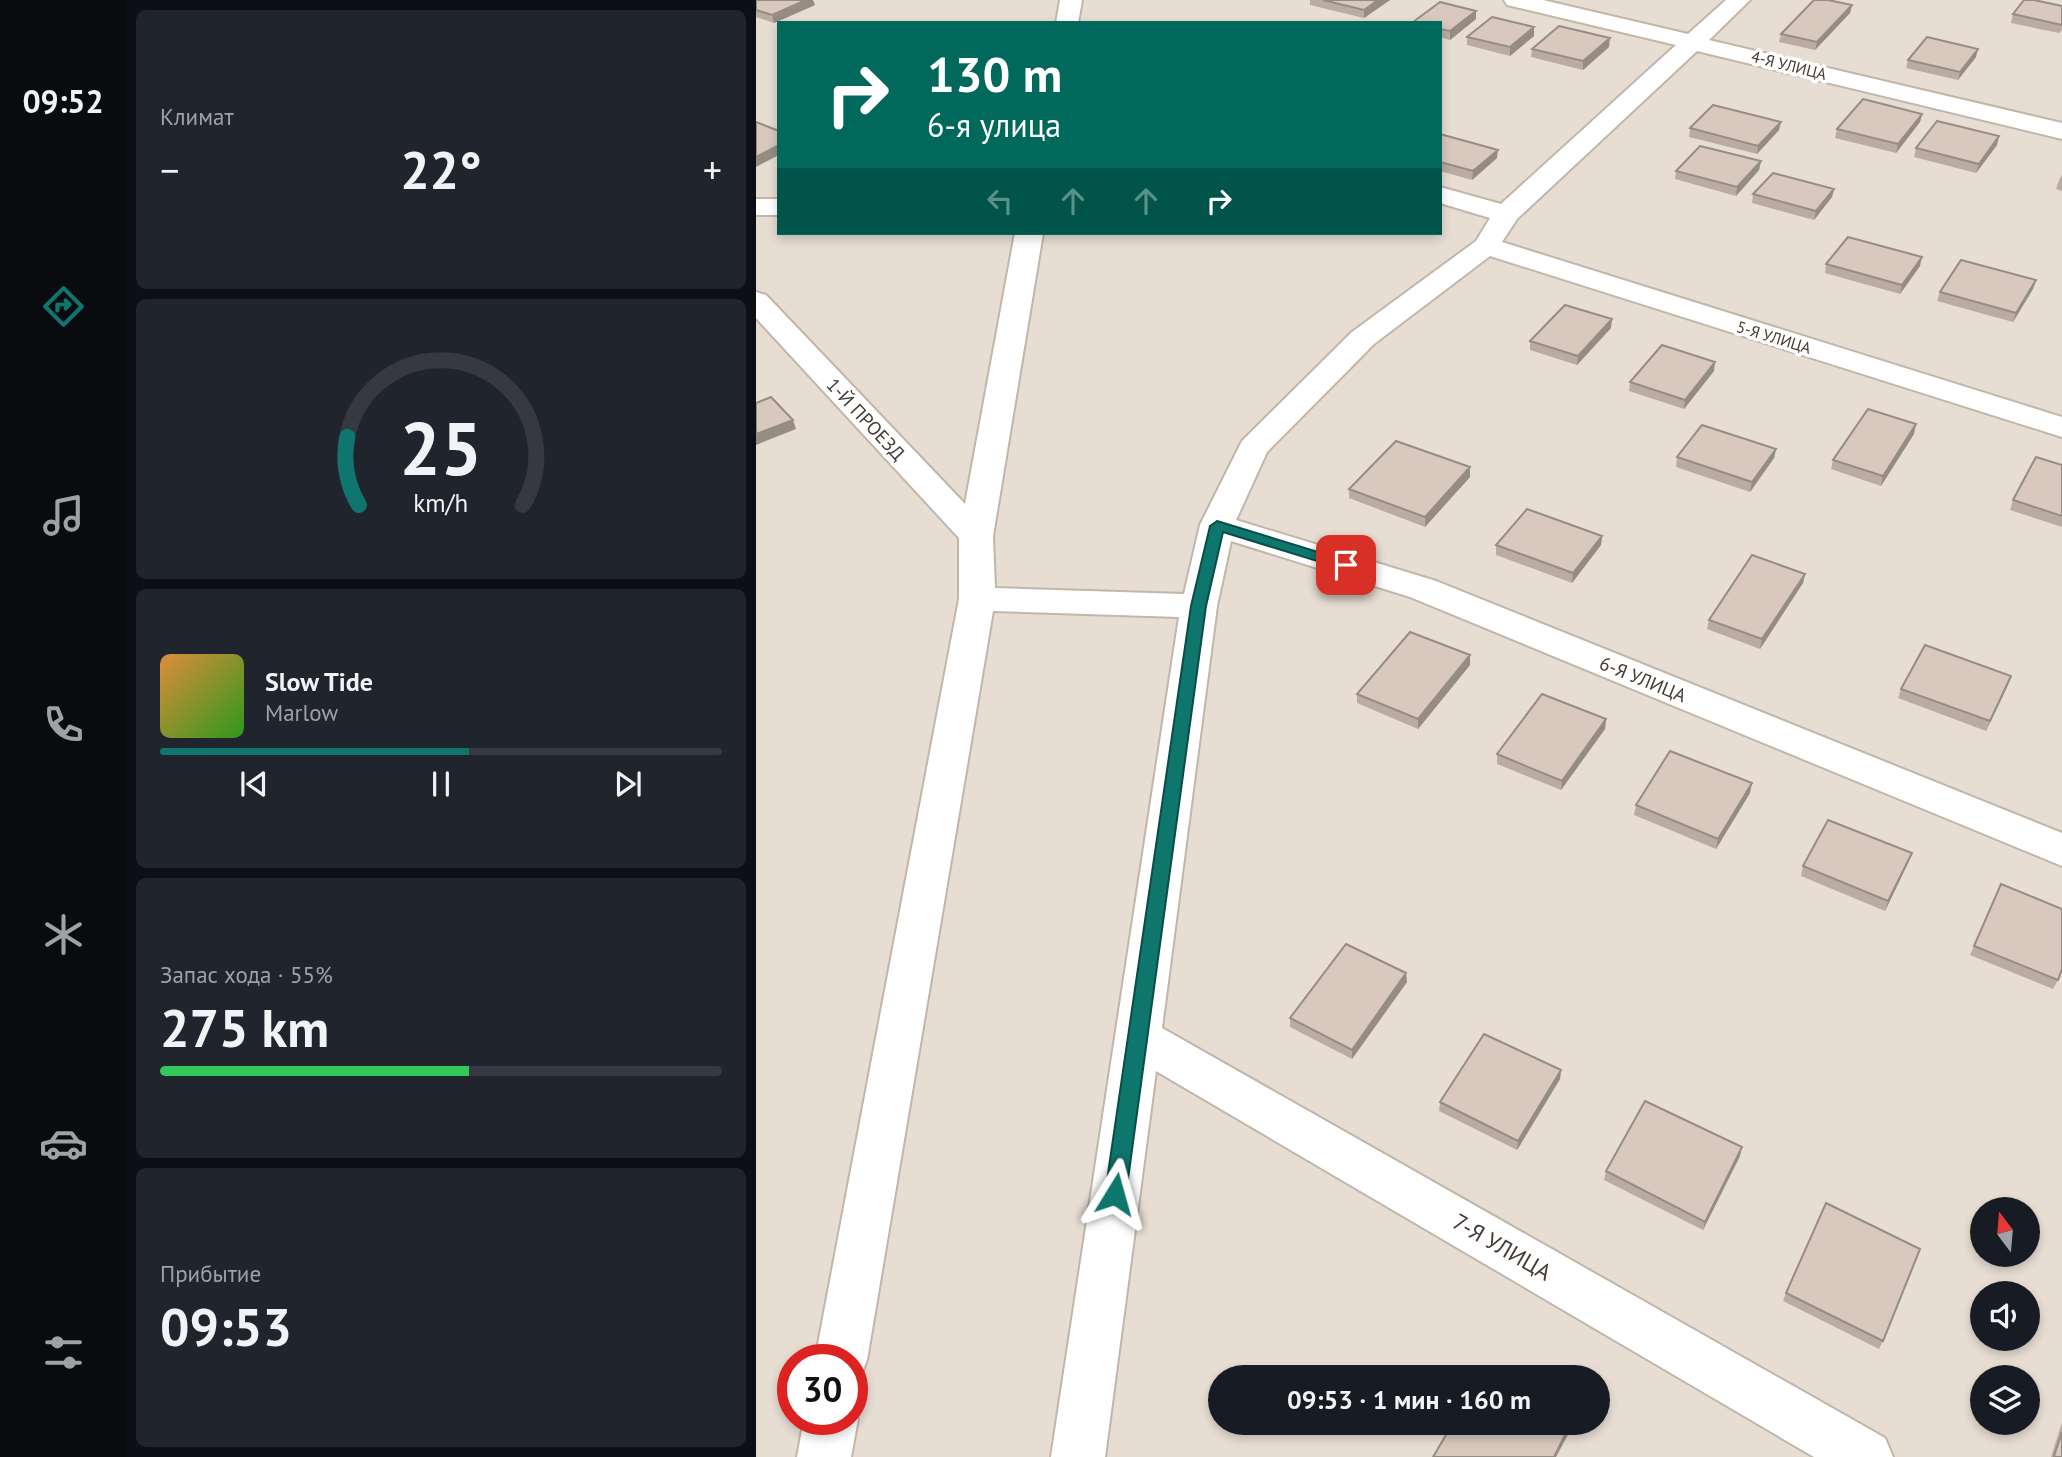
<!DOCTYPE html>
<html lang="ru">
<meta charset="utf-8">
<style>
body{margin:0;font-family:"PT Sans",sans-serif;background:#20242c;color:#f1f3f6;height:100vh;display:flex;flex-direction:column;font-size:26px;white-space:nowrap}
*{box-sizing:border-box;margin:0}
p{font-size:23px;color:#9ea1a6}
.icon{flex:none;width:38px;height:38px;fill:none;stroke:currentColor;stroke-width:2;stroke-linecap:round;stroke-linejoin:round}
.map{position:relative;flex:1;overflow:hidden}
.drawer{display:flex;flex-direction:column;gap:10px;padding:10px;background:#0d0f14;width:630px}
.drawer>*{flex:none}
.hud{position:absolute;left:21px;top:21px;width:665px;height:214px;border-radius:0px;box-shadow:0 4px 10px #0003;background:#00695c;color:#fff;overflow:hidden}
.needle{width:46px;rotate:344deg}
.fabs{position:absolute;left:1214px;top:1197px;display:grid;gap:14px}
.fabs a{display:grid;place-items:center;width:70px;height:70px;border-radius:50%;background:#171b24;box-shadow:0 4px 10px #0003;font-size:35px}
.speed{position:absolute;left:21px;top:1344px;display:flex;gap:14px;font-size:35px;font-weight:700;text-align:center}
.speed>*{display:grid;place-content:center;width:91px;height:91px;border-radius:50%;background:#171b24;box-shadow:0 4px 10px #0003;line-height:1}
.speed .limit{border:10px solid #d22;background:#fff;color:#111}
.pin{position:absolute;display:grid;place-items:center;width:60px;height:60px;color:#fff;margin:-30px;border-radius:14px;box-shadow:0 4px 10px #0006}
.me{position:absolute;width:77px;margin:-38px;rotate:8deg;stroke-linejoin:round;filter:drop-shadow(0 0 5px #0008)}
.turn{display:flex;align-items:center;gap:24px;height:147px;padding:0 35px;font-size:32px}
.turn .icon{width:91px;height:91px;stroke-width:2.5}
.turn b{display:block;font-size:49px;line-height:60px}
.lanes{display:flex;align-items:center;height:66px;padding:0 35px;background:#0003;justify-content:center;gap:35px;direction:ltr}
.lanes .off{opacity:.35}
.big{font-size:52px;font-weight:600;line-height:1.1}
.drawer .tile{flex:1;display:flex;flex-direction:column;justify-content:center;gap:10px;min-width:0;padding:0 24px;border-radius:10px;background:#20242c}
.drawer .dial{align-items:center;gap:0}
.dial svg{height:182px;overflow:visible;fill:none;stroke:#363941;stroke-width:7;stroke-linecap:round;text-anchor:middle}
.dial text{fill:#f1f3f6;stroke:none}
.song{display:flex;align-items:center;gap:21px}
.cover{width:84px;height:84px;border-radius:10px;background:linear-gradient(135deg,hsl(30 70% 55%),hsl(110 70% 35%))}
.played{height:7px;border-radius:4px;background:linear-gradient(90deg,#0f766e 55%,#363941 55%)}
.keys{display:flex;justify-content:space-around;direction:ltr}
.heat{display:flex;justify-content:space-between;align-items:center;font-size:38px;direction:ltr}
.charge{height:10px;border-radius:5px;background:linear-gradient(90deg,#34c759 55%,#363941 0)}
.trip{position:absolute;left:452px;top:1365px;width:402px;height:70px;border-radius:35px;background:#171b24;box-shadow:0 4px 10px #0003;font-weight:600;line-height:70px;text-align:center}
main{display:flex;flex:1;min-height:0}
.tabs{display:flex;flex-direction:column;width:126px;justify-content:space-around;align-items:center;background:#090b0e;color:#9ea1a6}
.tabs .icon{width:49px;height:49px}
.tabs .active{color:#0f766e}
.tabs b{font-size:32px;color:#f1f3f6}
.map>svg:first-child{display:block}
</style>
<main>
<nav class="tabs">
<b>09:52</b>
<svg class="icon active" aria-label="directions" viewBox="0 0 24 24"><path d="M12 3l9 9-9 9-9-9zM9 14v-3h6M13 9l2 2-2 2"/></svg>
<svg class="icon" aria-label="music" viewBox="0 0 24 24"><path d="M9 18V5l10-2v13"/><circle cx="6" cy="18" r="3"/><circle cx="16" cy="16" r="3"/></svg>
<svg class="icon" aria-label="phone" viewBox="0 0 24 24"><path d="M5 4h4l2 5-3 2q2 4 5 5l2-3 5 2v4C11 20 4 13 5 4z"/></svg>
<svg class="icon" aria-label="climate" viewBox="0 0 24 24"><path d="M12 3v18M4 7l16 10M4 17L20 7"/></svg>
<svg class="icon" aria-label="car" viewBox="0 0 24 24"><path d="M5 17H2v-5l4-1 3-4h7l3 4 3 1v5h-3M9 17h6M6 11h13"/><circle cx="7" cy="17" r="2"/><circle cx="17" cy="17" r="2"/></svg>
<svg class="icon" aria-label="filters" viewBox="0 0 24 24"><path d="M4 7h16M4 17h16"/><circle cx="9" cy="7" r="2"/><circle cx="15" cy="17" r="2"/></svg>
</nav>
<section class="drawer">
<div class="tile"><p>Климат</p>
<div class="heat"><a>−</a><b class="big">22°</b><a>+</a></div>
</div>
<div class="tile dial"><svg viewBox="0 0 100 80">
<path d="M14 69A42 42 0 1 1 86 69"/>
<path d="M14 69A42 42 0 0 1 9 39" stroke="#0f766e"/>
<text x="50" y="56" font-size="32" font-weight="700">25</text>
<text x="50" y="72" font-size="11">km/h</text>
</svg></div>
<div class="tile">
<div class="song"><i class="cover"></i><div><b>Slow Tide</b><p>Marlow</p></div></div>
<div class="played"></div>
<div class="keys"><svg class="icon" aria-label="previous" viewBox="0 0 24 24"><path d="M18 5L8 12l10 7zM5 5v14"/></svg><svg class="icon" aria-label="pause" viewBox="0 0 24 24"><path d="M8 5v14M16 5v14"/></svg><svg class="icon" aria-label="next" viewBox="0 0 24 24"><path d="M6 5l10 7-10 7zM19 5v14"/></svg></div>
</div>
<div class="tile"><p>Запас хода · 55%</p><b class="big">275 km</b><div class="charge"></div></div>
<div class="tile"><p>Прибытие</p><b class="big">09:53</b></div>
</section>
<div class="map">
<svg width="1306" height="1457" viewBox="0 0 1306 1457">
<rect width="100%" height="100%" fill="#f3ece5"/>
<path fill="#e7ddd3" fill-rule="evenodd" d="M0,0H1306V1457H0ZM23,23H684V233H23ZM1227,1209H1272V1255H1227ZM1227,1293H1272V1339H1227ZM37,1360H96V1419H37ZM464,1377H842V1423H464ZM1227,1377H1272V1423H1227Z"/>
<g fill="none" stroke-linecap="round" stroke-linejoin="round">
<defs>
<path id="minor" d="M304,0H326L322,23H300Z
M748,0H787L932,34L970,0H994L953,40L1306,123V139L941,51L761,219L746,242L1306,417V437L734,256L618,344L511,452L480,520L680,581L1306,833V866L654,597L475,541L461,606L406,1028L1129,1438L1137,1457H1058L400,1071L349,1457H295L423,617L237,611L111,1360L104,1378L96,1381V1360H59L203,599V538L0,318V292L10,295L209,504L259,233H287L237,536L239,588L428,594L444,525L486,441L596,332L720,241L734,218L684,203V187L745,204L920,45L751,5Z
M0,199H23V215H0Z
M96,1405L102,1419L95,1457H41L48,1419H96Z"/>
</defs>
<use href="#minor" stroke="#c2b5aa" stroke-width="4"/>
<use href="#minor" fill="#fff" fill-rule="evenodd"/>
</g>
<path fill="#baaca3" d="M0,0L59,5L18,23L0,17Z
M554,0H634L608,18L554,5Z
M1096,5L1094,13L1059,50L1023,42L1025,34Z
M1306,6V30L1303,33L1255,23L1257,14Z
M720,11V19L694,40L684,37V23Z
M778,36L754,56L711,45V37Z
M853,47L827,70L775,57L776,49Z
M1220,57L1202,80L1150,68L1152,60Z
M1166,114L1164,122L1140,153L1079,138L1081,129Z
M934,128L1023,130L1001,154L933,137Z
M684,134L741,158L716,180L684,171Z
M1241,145L1220,173L1158,157L1160,148Z
M1005,161L1003,170L980,196L919,179L920,171Z
M1306,175V191L1300,189L1303,180Z
M1078,189L1076,197L1058,220L996,203L997,194Z
M1070,264L1164,266L1144,294L1069,273Z
M1280,280L1277,289L1257,322L1181,301L1184,292Z
M855,328L821,365L774,350V341Z
M958,371L928,409L873,391L874,382Z
M1158,434L1125,486L1075,469L1077,460Z
M1020,449L1018,458L994,492L920,467L921,457Z
M1306,465V527L1254,510L1257,500Z
M714,477L669,527L593,498V489Z
M846,536L845,545L816,583L740,555V545Z
M1049,574L1047,583L1004,649L951,629L953,620Z
M714,655V665L662,729L601,703V694Z
M1255,676L1230,731L1142,698L1145,689Z
M850,719L849,729L805,790L741,764V754Z
M994,793L960,849L878,815L880,805Z
M1152,863L1129,911L1045,876L1047,866Z
M1245,884L1302,980L1297,989L1214,955Z
M650,973L651,982L596,1059L534,1027V1018Z
M805,1070L804,1079L761,1150L683,1111L684,1102Z
M986,1147L984,1156L947,1230L848,1180L850,1171Z
M1030,1293L1127,1341L1123,1349L1027,1301Z
M1306,1422V1457H1295Z"/>
<path fill="#978c84" d="M50,0H57L59,5L18,23L16,15Z
M622,0H634L608,18V10Z
M1096,5L1094,13L1059,50L1061,42Z
M720,11V19L694,40V31Z
M778,27V36L754,56V47Z
M854,38L853,47L827,70V61Z
M1222,49L1220,57L1202,80L1204,72Z
M1166,114L1164,122L1140,153L1142,144Z
M1025,122L1023,130L1001,154L1002,146Z
M1243,136L1241,145L1220,173L1223,164Z
M23,145V155L0,167V157Z
M742,150L741,158L716,180L717,171Z
M1005,161L1003,170L980,196L981,187Z
M1078,189L1076,197L1058,220L1060,211Z
M1166,257L1164,266L1144,294L1146,285Z
M1280,280L1277,289L1257,322L1260,313Z
M856,319L855,328L821,365L822,356Z
M959,362L958,371L928,409L929,400Z
M37,420L40,429L0,445V434Z
M1160,424L1158,434L1125,486L1127,476Z
M1020,449L1018,458L994,492L996,482Z
M714,467V477L669,527V517Z
M846,536L845,545L816,583L817,573Z
M1049,574L1047,583L1004,649L1006,639Z
M714,655V665L662,729V719Z
M1255,676L1252,685L1230,731L1234,721Z
M850,719L849,729L805,790L806,781Z
M996,783L994,793L960,849L962,839Z
M1156,853L1152,863L1129,911L1132,901Z
M650,973L651,982L596,1059V1050Z
M805,1070L804,1079L761,1150L762,1141Z
M986,1147L984,1156L947,1230L949,1222Z
M815,1423H816V1427L800,1457H798Z"/>
<path fill="#d8c8bd" stroke="#978c84" stroke-width="2" d="M0,0H50L16,15L0,10Z
M567,0H622L608,10Z
M1058,0H1072L1096,5L1061,42L1025,34Z
M1268,0H1278L1306,6V25L1257,14Z
M684,2L720,11L694,31L684,29V23L657,22Z
M736,17L778,27L754,47L711,37Z
M803,26L854,38L827,61L776,49Z
M1171,37L1222,49L1204,72L1152,60Z
M1107,99L1166,114L1142,144L1081,129Z
M957,105L1025,122L1002,146L934,128Z
M1181,121L1243,136L1223,164L1160,148Z
M0,122L23,131V145L0,157Z
M684,134L742,150L717,171L684,162Z
M944,146L1005,161L981,187L920,171Z
M1017,173L1078,189L1060,211L997,194Z
M1092,237L1166,257L1146,285L1070,264Z
M1205,260L1280,280L1260,313L1184,292Z
M809,305L856,319L822,356L774,341Z
M906,345L959,362L929,400L874,382Z
M15,397L37,420L0,434V403Z
M1112,409L1160,424L1127,476L1077,460Z
M946,425L1020,449L996,482L921,457Z
M640,441L714,467L669,517L593,489Z
M1280,457L1306,465V516L1257,500Z
M771,509L846,536L817,573L740,545Z
M996,555L1049,574L1006,639L953,620Z
M654,632L714,655L662,719L601,694Z
M1169,645L1255,676L1234,721L1145,689Z
M786,694L850,719L806,781L741,754Z
M914,751L996,783L962,839L880,805Z
M1072,820L1156,853L1132,901L1047,866Z
M1245,884L1306,909V969L1302,980L1218,946Z
M590,944L650,973L596,1050L534,1018Z
M728,1034L805,1070L762,1141L684,1102Z
M889,1101L986,1147L949,1222L850,1171Z
M1070,1203L1164,1249L1127,1341L1030,1293Z
M727,1369L741,1377H722Z
M697,1423H815L798,1457H677Z
M1306,1432V1457H1300L1298,1456Z"/>
<path fill="#0f766e" stroke="#0a4d48" stroke-width="2" d="M461,521L595,562L597,565L590,570L467,532L450,606L370,1194L367,1201L359,1204L352,1201L349,1194L435,606L454,526Z"/>
<g text-anchor="middle" stroke-width="7" stroke-linejoin="round" paint-order="stroke">
<g font-size="16" fill="#463b34" stroke="#fff">
<text transform="translate(1033 65) rotate(14)" y="6">4-Я УЛИЦА</text>
<text transform="translate(1018 337) rotate(17)" y="6">5-Я УЛИЦА</text>
</g>
<g font-size="19" fill="#463b34" stroke="#fff">
<text transform="translate(110 419) rotate(47)" y="7">1-Й ПРОЕЗД</text>
<text transform="translate(887 679) rotate(22)" y="7">6-Я УЛИЦА</text>
</g>
<g font-size="23" fill="#463b34" stroke="#fff">
<text transform="translate(746 1247) rotate(30)" y="8">7-Я УЛИЦА</text>
</g>
</g>
</svg>
<div class="fabs">
<a><svg class="needle" viewBox="-14 -14 28 28"><path d="M0-13l5 13h-10z" fill="#e53935"/><path d="M0 13l5-13h-10z" fill="#9ea1a6"/></svg></a>
<a><svg class="icon" aria-label="sound" viewBox="0 0 24 24"><path d="M4 9h4l5-4v14l-5-4H4zM17 9q2 3 0 6"/></svg></a>
<a><svg class="icon" aria-label="layers" viewBox="0 0 24 24"><path d="M12 4l9 5-9 5-9-5zM3 14l9 5 9-5"/></svg></a>
</div>
<div class="speed"><div class="limit">30</div></div>
<div class="pin" style="left:590px;top:565px;background:#d93025"><svg class="icon" aria-label="arrive" viewBox="0 0 24 24"><path d="M6 21V4h12l-3 4 3 4H6"/></svg></div>
<svg class="me" style="left:359px;top:1194px" viewBox="-20 -20 40 40"><path d="M0-17L14 15 0 8-14 15z" fill="#0f766e" stroke="#fff" stroke-width="4"/></svg>
<div class="trip">09:53 · 1 мин · 160 m</div>
<div class="hud">
<div class="turn"><svg class="icon" aria-label="right" viewBox="0 0 24 24"><path d="M7 20v-9h11M14 6l5 5-5 5"/></svg><div><b>130 m</b>6-я улица</div></div>
<div class="lanes"><svg class="icon off" aria-label="left" viewBox="0 0 24 24"><path d="M17 20v-9H6M10 6l-5 5 5 5"/></svg><svg class="icon off" aria-label="ahead" viewBox="0 0 24 24"><path d="M12 20V5M6 11l6-6 6 6"/></svg><svg class="icon off" aria-label="ahead" viewBox="0 0 24 24"><path d="M12 20V5M6 11l6-6 6 6"/></svg><svg class="icon" aria-label="right" viewBox="0 0 24 24"><path d="M7 20v-9h11M14 6l5 5-5 5"/></svg></div>
</div>
</div>
</main>
